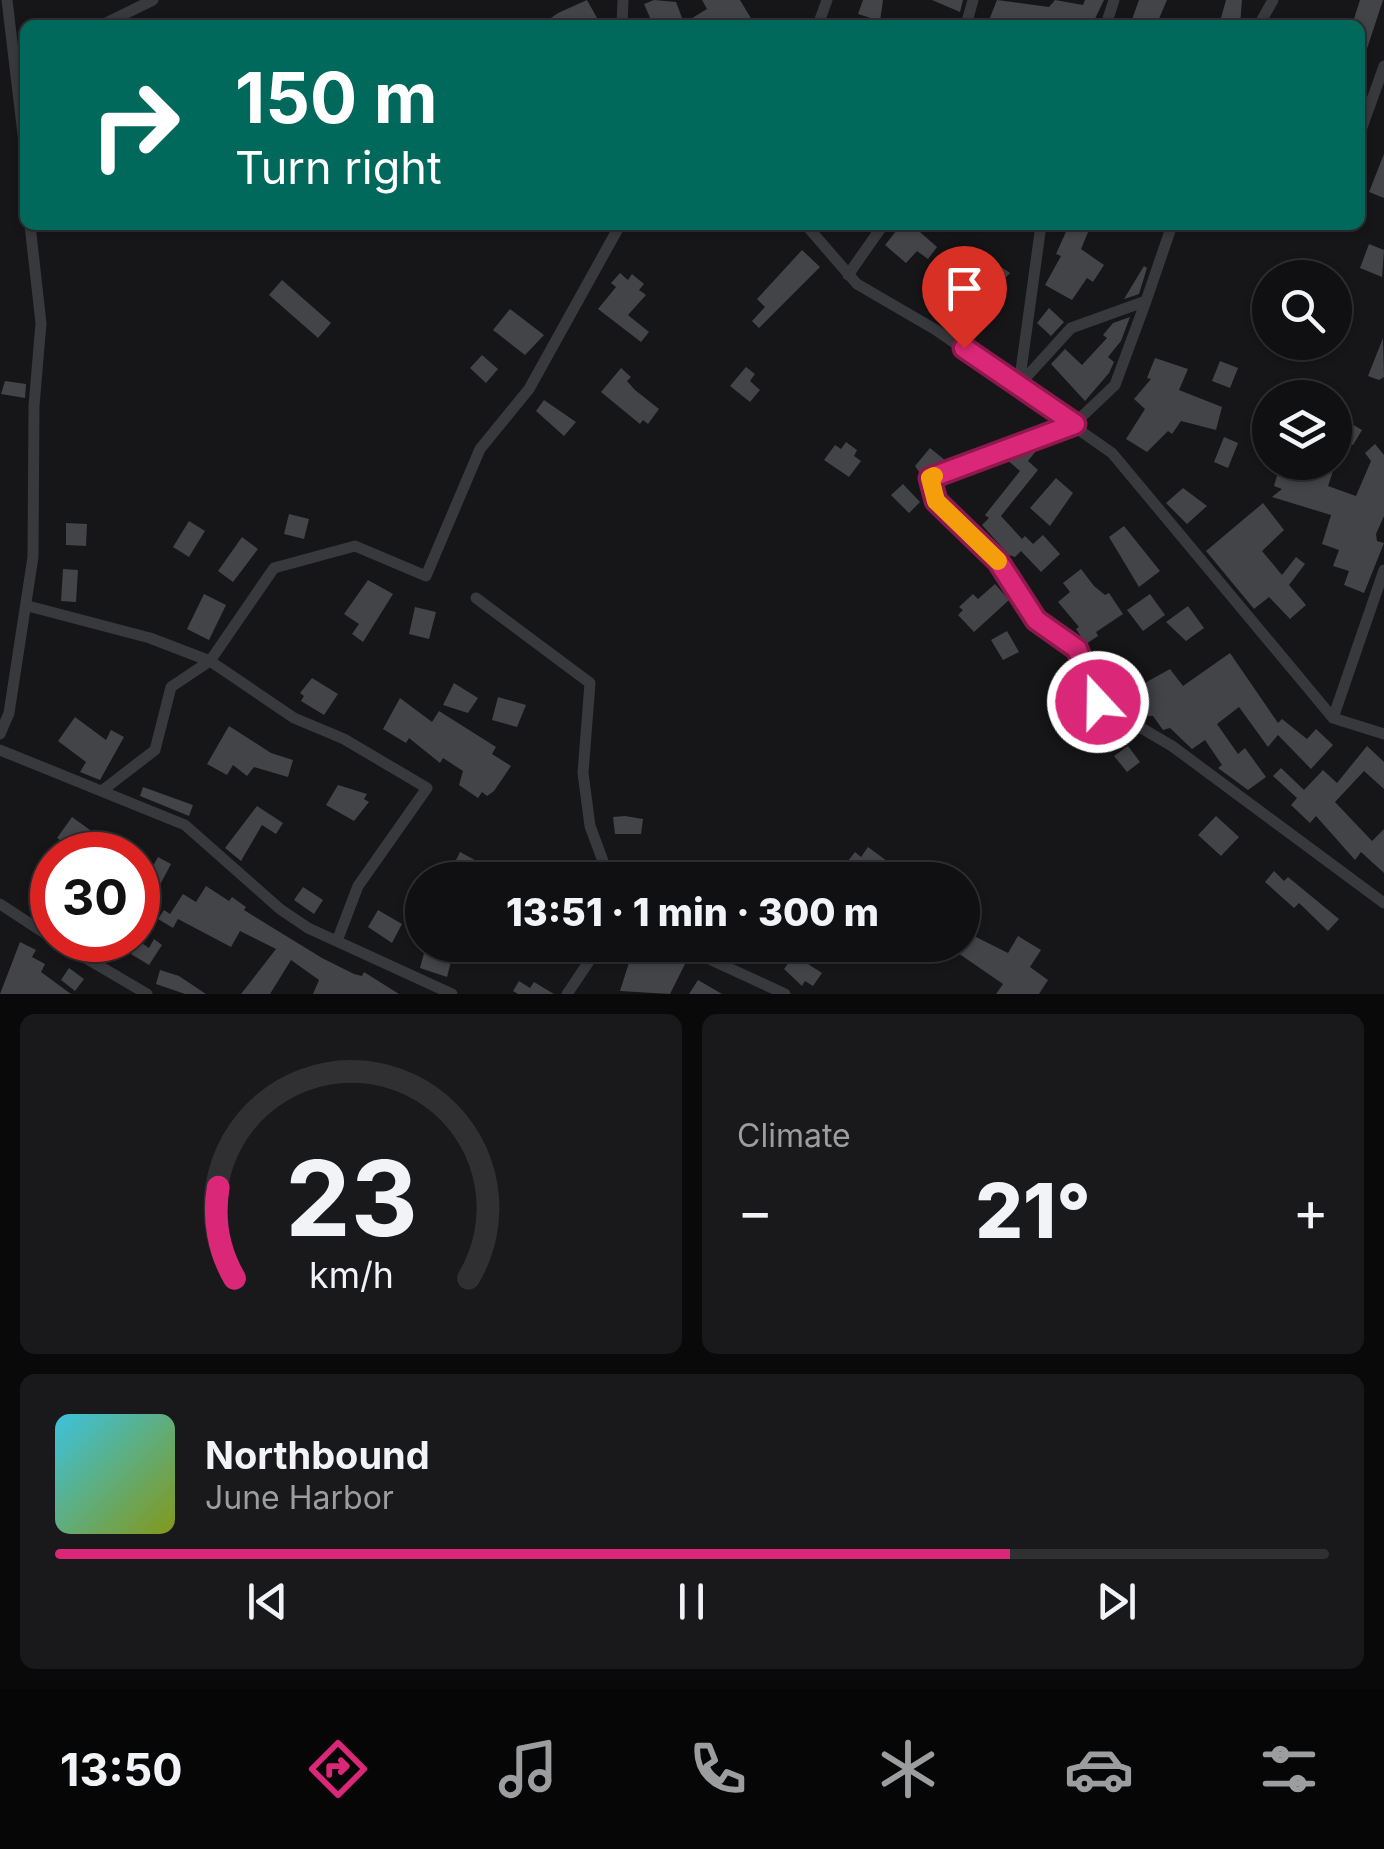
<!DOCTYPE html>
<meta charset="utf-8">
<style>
body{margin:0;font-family:Inter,sans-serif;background:#19191b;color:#f1f3f6;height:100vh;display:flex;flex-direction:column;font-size:38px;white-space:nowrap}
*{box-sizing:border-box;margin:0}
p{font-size:32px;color:#9c9d9f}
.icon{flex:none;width:55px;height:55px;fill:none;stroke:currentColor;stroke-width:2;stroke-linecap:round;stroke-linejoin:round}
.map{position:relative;height:994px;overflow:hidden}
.drawer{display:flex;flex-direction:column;gap:20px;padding:20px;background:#09090a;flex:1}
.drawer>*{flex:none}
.banner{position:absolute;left:20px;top:20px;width:1345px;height:210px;border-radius:15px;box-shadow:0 2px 8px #0004,0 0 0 2px #303032;background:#00695c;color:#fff;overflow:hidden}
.tools{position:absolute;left:1252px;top:260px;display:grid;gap:20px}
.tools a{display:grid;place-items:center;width:100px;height:100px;border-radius:50%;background:#101012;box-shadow:0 2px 8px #0004,0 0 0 2px #303032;font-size:50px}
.speed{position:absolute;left:30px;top:832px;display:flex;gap:20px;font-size:50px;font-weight:700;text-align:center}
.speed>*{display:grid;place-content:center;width:130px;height:130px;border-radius:50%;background:#101012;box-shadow:0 2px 8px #0004,0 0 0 2px #303032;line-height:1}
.speed .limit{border:15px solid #d22;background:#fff;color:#111}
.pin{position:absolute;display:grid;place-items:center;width:85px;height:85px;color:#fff;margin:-102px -42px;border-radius:50% 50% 50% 0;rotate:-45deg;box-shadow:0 0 10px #0007}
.pin .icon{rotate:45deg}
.me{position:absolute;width:110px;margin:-55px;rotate:339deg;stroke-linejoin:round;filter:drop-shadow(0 0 8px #0008)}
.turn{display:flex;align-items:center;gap:35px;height:210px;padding:0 50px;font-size:45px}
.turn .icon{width:130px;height:130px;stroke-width:2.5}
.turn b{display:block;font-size:70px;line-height:85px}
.big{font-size:75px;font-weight:800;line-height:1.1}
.drawer .card{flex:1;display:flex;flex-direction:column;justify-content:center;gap:15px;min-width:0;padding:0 35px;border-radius:15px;background:#19191b}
.drawer .dial{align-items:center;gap:0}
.dial svg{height:260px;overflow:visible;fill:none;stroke:#303032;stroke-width:7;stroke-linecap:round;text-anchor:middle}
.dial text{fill:#f1f3f6;stroke:none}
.song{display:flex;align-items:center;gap:30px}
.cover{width:120px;height:120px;border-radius:15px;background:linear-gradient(135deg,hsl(190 70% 55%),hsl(70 70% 35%))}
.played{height:10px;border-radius:5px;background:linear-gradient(90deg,#db2777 75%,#303032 75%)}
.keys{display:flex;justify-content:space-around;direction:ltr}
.heat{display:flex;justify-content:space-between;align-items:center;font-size:55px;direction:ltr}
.drawer .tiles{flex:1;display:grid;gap:20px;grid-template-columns:1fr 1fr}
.card:last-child{grid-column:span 2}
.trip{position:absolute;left:405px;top:862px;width:575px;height:100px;border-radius:50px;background:#101012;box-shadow:0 2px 8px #0004,0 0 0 2px #303032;font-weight:800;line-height:100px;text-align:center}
.dock{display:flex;height:160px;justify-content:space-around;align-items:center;background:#060607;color:#9c9d9f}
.dock .icon{width:70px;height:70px}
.dock .selected{color:#db2777}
.dock b{font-size:45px;color:#f1f3f6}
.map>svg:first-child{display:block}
</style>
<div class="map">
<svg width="1384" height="994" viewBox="0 0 1384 994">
<rect width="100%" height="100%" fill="#161618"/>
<path fill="#434448" d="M587,0L601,25H541L558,13Z
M654,0L676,2L684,23L707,9L702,0H740L755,25H658L655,18L651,20L644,4Z
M863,0H883L880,21L858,14Z
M932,0H963L960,12Z
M997,0L1049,7L1055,0L1083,5L1085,0H1104L1092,25H987Z
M1139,0H1167L1158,21L1149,18L1147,25H1130Z
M1226,0H1242L1240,25H1219Z
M1360,0H1383L1360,70V25H1352Z
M1384,154V198L1369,192Z
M901,225H912L937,247L928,259L917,251L906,263L885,245Z
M1069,225H1091L1081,249L1104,265L1093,282L1087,278L1072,300L1045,285L1061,256L1056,254Z
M1369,244L1384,250L1382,277L1360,268Z
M802,250L820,267L759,328L752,321L765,307L757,299Z
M988,258L1010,273L1000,284L976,271Z
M1144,266L1147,268L1139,294L1124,299Z
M620,273L628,280L632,274L644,284L639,290L646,295L628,315L649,332L641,342L598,309L616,287L611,283Z
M282,280L331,323L318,338L269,295Z
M1049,308L1064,322L1051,336L1037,323Z
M510,309L544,335L525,355L493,330Z
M1130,317L1121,341L1108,357L1114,362L1109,373L1085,401L1051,364L1065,349L1082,365L1107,338L1103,335L1113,323Z
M1383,338L1384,377L1379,380L1368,376Z
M482,355L498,369L486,383L470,368Z
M1155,358L1188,369L1179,390L1222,407L1216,430L1181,421L1172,434L1168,431L1147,452L1126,439L1145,409L1134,399L1151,379L1147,378Z
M1220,361L1238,368L1230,388L1212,381Z
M746,367L755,374L750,381L760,390L750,402L730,386Z
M621,368L631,377L627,381L635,390L659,409L648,424L643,420L640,424L601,392Z
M5,381L26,384L25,398L1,394Z
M1306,381L1328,390L1325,398H1307L1308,393L1302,391Z
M544,400L576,422L564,436L536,411Z
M1340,417L1362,430L1353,445L1335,434Z
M1224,437L1238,443L1228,468L1214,462Z
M846,442L857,450L854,456L861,461L849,477L824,460L835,445L841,449Z
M1375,444L1384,455V516L1376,534L1377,541L1384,543L1364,593L1344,585L1349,571L1333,566L1339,550L1322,544L1331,515L1272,497L1282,489L1274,486L1279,469L1316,480L1324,466L1333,471L1328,486L1356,496L1371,461L1365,453Z
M1040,446L1028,461L1038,470L1001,516L1022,539L1025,536L1033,544L1043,535L1060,554L1041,572L1021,551L1015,557L1009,555L982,525L989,518L985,515L1020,471L1006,459Z
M930,448L946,461L921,475L915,466Z
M1056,478L1073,493L1050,526L1030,508Z
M903,484L920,502L909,513L891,495Z
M1183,488L1207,506L1187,524L1166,503Z
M1263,503L1284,530L1262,551L1282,575L1296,557L1305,564L1289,585L1306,605L1290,619L1269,597L1254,609L1206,551Z
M289,514L309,519L304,539L284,534Z
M189,521L205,531L189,557L173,547Z
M66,523L87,524L86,546L66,545Z
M1124,526L1160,571L1139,587L1109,537Z
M242,537L258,549L233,582L218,571Z
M63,569L78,570L76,602L61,601Z
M1081,569L1094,586L1105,595L1109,593L1123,614L1096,632L1098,636L1086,644L1076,629L1079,627L1058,602L1070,592L1063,583Z
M368,580L393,594L363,642L352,634L359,624L344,614Z
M995,584L1009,600L974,632L958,615L963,610L959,607L973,594L978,599Z
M204,594L226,605L209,640L187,629Z
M1150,594L1165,615L1143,631L1127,610Z
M1188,606L1204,628L1186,641L1166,622Z
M415,607L436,612L429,639L409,634Z
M1007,631L1019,652L1003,660L991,640Z
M1230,653L1278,723L1282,719L1307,739L1316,729L1333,745L1311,769L1278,735L1268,747L1239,707L1217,724L1238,754L1245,748L1266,777L1248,790L1218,768L1222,765L1205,740L1192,749L1170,728L1163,730L1153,716H1140L1125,694L1170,669L1183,686Z
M312,678L338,694L324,715L301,701L304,696L300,693Z
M454,683L478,698L468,713L443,705Z
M498,697L526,705L517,727L492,720Z
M400,698L432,722L439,711L496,747L492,754L511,766L494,791L487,796L482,792L478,798L459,785L463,771L443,758L440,763L409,738L406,743L383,729Z
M75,717L106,740L111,730L124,737L100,780L80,772L86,762L58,741Z
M229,726L271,753L293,760L288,777L254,767L247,776L233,765L227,775L207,764Z
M1128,746L1140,762L1127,772L1114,756Z
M1367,746L1384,762V789L1364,771L1335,802L1372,841L1384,829V873L1361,852L1355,860L1316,816L1310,823L1291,805L1297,798L1273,776L1281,768L1304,790L1323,770L1337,783Z
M338,785L367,794L364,799L369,802L354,821L326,805Z
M143,787L193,805L189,816L140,796Z
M257,806L283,823L276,834L262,825L241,861L225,848Z
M625,816L643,819L641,834H615L613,817Z
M1216,816L1239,837L1221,856L1198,835Z
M72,817L97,835L83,855L57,838Z
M868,847L891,864L879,880H861L844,866L855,852L861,857Z
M460,852L484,865L475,880L452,868Z
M158,857L171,864L154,896L140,889Z
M1274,871L1284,881L1288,877L1339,919L1328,931L1299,903L1294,908L1265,882Z
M41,878L52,885L48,912L28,902Z
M206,886L229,901L232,897L246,907L244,910L322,958L354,974L362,976L364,972L399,994H313L319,980L291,960L270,994H241L276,949L240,931L231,947L178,919L173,928L158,919L164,910L170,914L183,894L196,902Z
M303,887L323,900L314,914L294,900Z
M378,910L402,924L392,943L368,927Z
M968,933L1008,953L1018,936L1041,950L1030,967L1048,980L1039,994H996L1003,984L958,953Z
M154,939L162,945L149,965L131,954L139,941L149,948Z
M20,942L36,950L32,957L45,964L41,972L71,994H0Z
M490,945H510L523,953L518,962Z
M633,950L662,958L665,953L685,964L670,994L620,991Z
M424,953L451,962L447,977L420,968Z
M794,955L822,973L813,986L805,981L802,986L784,969Z
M69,968L84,979L75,991L61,980Z
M160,970L179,976L206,994H185L156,984Z
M698,980L722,994H689Z
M519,981L530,988L534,982L554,994H518L513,991Z"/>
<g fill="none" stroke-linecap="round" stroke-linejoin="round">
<path stroke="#38393d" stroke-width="11" d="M7,0L25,151
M102,25L153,0
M622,25L623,0
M818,25L827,0
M966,25L973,0
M1106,25L1114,0
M1259,25L1273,0
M1360,133L1384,66
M806,225L857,284L936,330L1112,453L1333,718L1384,734
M848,275L883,225
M1146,301L1115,385L1075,423L930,477L936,501L998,561L1035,621L1077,649L1097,702L1172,746L1384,903
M1019,385L1071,328L1146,301L1172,225
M1019,385L1041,225
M476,598L590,683L583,773L590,826L610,880
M28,606L150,638L210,661L294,718L344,739L427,788L358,886L337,941
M1333,718L1384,570
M0,734L9,713L33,557L34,406L41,323L30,225
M0,750L185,825L280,909L308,928L452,994
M103,790L155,750L171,687L210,661L274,568L355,546L426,576L480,449L529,389L620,225
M0,904L52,938
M55,940L147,994
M679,945L785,994
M567,994L600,945"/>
</g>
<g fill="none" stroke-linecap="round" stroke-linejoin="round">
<defs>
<path id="route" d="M964,348L1075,424L930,478L936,501L998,561L1036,620L1077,649L1098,702"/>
</defs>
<use href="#route" stroke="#8e194d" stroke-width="25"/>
<use href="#route" stroke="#db2777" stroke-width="18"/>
<path stroke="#f59e0b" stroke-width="18" d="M934,476L930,478L936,501L998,561"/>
</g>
</svg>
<div class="tools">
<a><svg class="icon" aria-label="search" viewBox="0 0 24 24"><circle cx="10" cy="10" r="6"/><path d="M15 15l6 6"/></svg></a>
<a><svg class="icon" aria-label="layers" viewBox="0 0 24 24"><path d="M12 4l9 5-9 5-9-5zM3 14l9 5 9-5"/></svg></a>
</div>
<div class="speed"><div class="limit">30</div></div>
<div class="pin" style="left:964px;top:348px;background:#d93025"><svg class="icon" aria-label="arrive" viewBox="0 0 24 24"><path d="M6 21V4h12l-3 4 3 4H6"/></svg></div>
<svg class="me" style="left:1098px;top:702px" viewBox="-20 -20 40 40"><circle r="17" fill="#db2777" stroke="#fff" stroke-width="3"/><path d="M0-11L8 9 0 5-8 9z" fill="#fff"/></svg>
<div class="trip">13:51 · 1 min · 300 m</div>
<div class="banner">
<div class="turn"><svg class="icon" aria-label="right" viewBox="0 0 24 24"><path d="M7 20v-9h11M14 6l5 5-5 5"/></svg><div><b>150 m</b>Turn right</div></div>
</div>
</div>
<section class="drawer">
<div class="tiles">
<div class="card dial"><svg viewBox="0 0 100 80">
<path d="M14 69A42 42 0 1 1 86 69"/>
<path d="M14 69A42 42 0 0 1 9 41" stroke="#db2777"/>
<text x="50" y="56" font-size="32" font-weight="700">23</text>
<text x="50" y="72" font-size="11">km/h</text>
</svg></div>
<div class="card"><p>Climate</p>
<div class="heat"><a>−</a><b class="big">21°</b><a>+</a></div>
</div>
<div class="card">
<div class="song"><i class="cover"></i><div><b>Northbound</b><p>June Harbor</p></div></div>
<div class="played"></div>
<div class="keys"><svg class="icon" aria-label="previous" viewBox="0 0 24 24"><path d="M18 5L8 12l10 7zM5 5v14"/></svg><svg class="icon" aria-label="pause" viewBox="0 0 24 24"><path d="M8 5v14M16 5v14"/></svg><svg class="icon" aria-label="next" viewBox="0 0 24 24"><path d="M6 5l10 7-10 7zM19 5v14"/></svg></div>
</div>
</div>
</section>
<nav class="dock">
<b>13:50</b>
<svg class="icon selected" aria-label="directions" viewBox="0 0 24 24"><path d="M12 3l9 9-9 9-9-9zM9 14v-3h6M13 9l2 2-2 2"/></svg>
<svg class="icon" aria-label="music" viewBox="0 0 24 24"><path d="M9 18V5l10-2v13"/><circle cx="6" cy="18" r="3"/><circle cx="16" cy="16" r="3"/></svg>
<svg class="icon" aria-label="phone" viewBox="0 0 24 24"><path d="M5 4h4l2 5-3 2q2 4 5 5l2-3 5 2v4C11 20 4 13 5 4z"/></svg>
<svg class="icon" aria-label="climate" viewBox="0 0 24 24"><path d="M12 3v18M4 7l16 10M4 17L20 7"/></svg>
<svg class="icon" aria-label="car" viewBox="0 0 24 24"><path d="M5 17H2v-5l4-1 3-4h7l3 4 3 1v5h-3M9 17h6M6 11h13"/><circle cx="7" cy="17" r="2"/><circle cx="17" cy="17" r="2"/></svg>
<svg class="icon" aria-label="filters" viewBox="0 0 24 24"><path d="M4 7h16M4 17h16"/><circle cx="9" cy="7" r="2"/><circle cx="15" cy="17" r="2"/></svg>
</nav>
